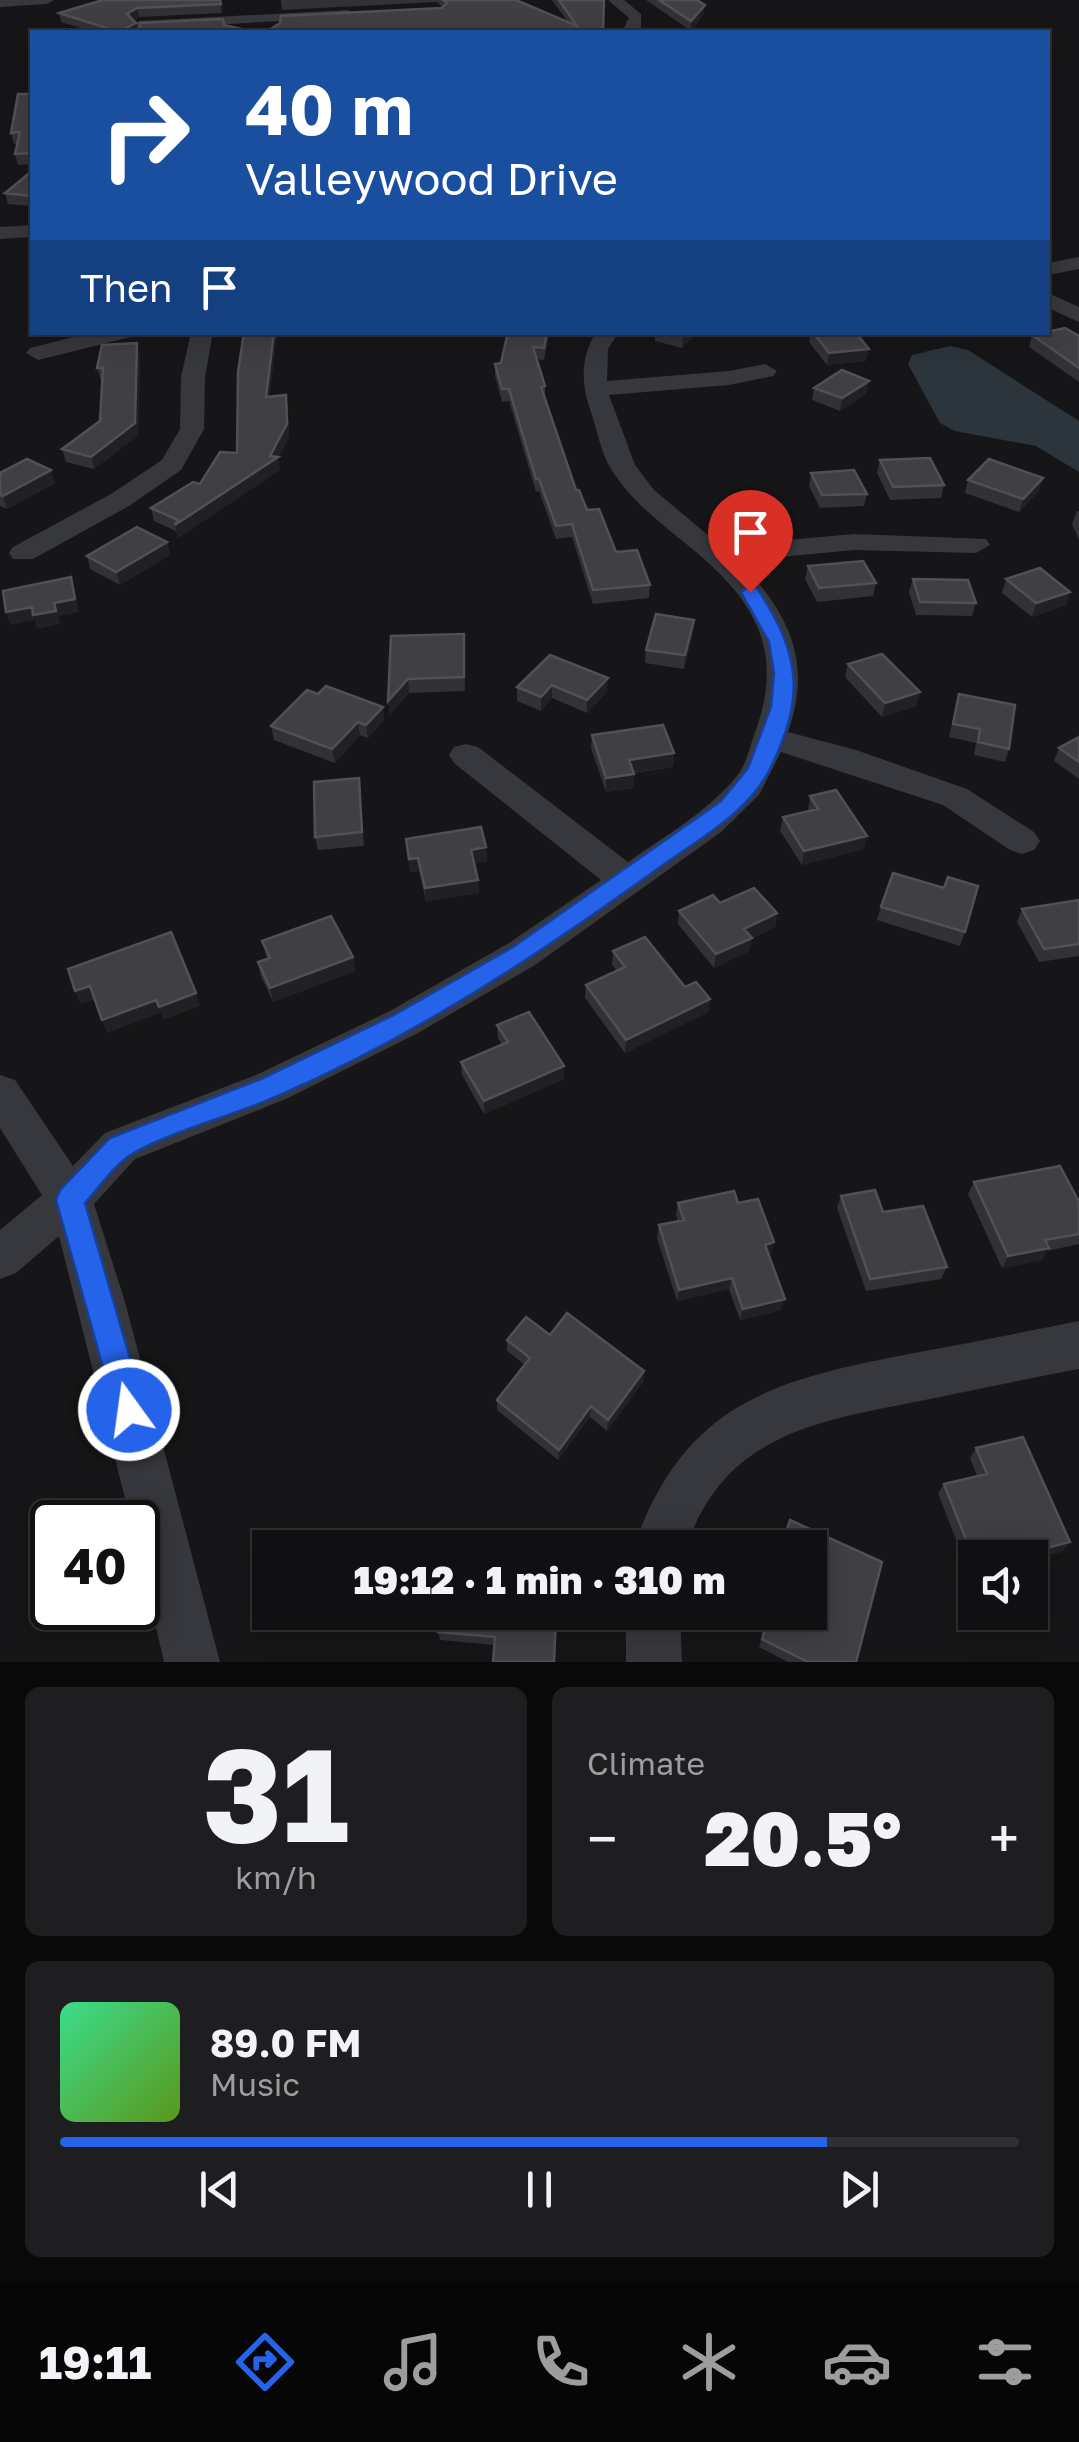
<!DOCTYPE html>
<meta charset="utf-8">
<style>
body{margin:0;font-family:"Golos Text",sans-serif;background:#1e1e20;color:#f1f3f6;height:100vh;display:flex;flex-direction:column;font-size:38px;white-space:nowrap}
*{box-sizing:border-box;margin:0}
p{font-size:32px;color:#9c9d9f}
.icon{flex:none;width:55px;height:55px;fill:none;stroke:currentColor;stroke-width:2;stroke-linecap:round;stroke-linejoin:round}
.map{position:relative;height:1662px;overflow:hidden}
.drawer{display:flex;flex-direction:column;gap:25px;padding:25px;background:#09090a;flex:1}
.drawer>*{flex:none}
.banner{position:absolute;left:30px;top:30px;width:1020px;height:305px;border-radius:0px;box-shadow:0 5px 25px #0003,0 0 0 2px #303032;background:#1a4fa0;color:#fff;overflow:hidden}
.fabs{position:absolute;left:958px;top:1540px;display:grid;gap:20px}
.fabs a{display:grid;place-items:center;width:90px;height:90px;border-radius:0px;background:#101012;box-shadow:0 5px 25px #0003,0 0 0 2px #303032;font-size:50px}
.speed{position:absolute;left:30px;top:1500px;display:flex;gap:20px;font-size:50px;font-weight:700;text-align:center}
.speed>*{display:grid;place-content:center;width:130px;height:130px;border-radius:50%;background:#101012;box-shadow:0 5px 25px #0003,0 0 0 2px #303032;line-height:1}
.speed .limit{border:5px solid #111;border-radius:15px;background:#fff;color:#111}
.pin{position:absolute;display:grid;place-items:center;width:85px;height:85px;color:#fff;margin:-102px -42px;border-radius:50% 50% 50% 0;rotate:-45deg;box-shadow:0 0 10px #0007}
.pin .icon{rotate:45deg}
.me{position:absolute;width:110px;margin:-55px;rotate:346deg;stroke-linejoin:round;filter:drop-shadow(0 0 8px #0008)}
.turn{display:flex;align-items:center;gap:35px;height:210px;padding:0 50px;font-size:45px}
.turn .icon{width:130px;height:130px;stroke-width:2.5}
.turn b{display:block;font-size:70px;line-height:85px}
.then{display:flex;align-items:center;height:95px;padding:0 50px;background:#0003;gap:20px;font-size:38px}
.big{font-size:75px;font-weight:800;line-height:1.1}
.drawer .widget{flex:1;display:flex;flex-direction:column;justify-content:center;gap:15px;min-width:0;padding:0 35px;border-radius:15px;background:#1e1e20}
.drawer .dial{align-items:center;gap:0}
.dial b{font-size:130px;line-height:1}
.song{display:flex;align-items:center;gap:30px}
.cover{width:120px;height:120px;border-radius:15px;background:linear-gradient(135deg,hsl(150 70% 55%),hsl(90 70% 35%))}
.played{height:10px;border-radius:5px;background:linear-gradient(90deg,#2563eb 80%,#303032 80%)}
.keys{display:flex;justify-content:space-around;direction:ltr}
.heat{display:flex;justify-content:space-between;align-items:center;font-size:55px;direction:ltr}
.drawer .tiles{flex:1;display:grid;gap:25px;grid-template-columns:1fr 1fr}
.widget:last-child{grid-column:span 2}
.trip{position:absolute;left:252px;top:1530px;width:575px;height:100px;border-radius:0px;background:#101012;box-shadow:0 5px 25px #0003,0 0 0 2px #303032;font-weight:800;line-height:100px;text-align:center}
.dock{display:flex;height:160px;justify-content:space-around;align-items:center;background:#060607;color:#9c9d9f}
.dock .icon{width:70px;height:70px}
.dock .active{color:#2563eb}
.dock b{font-size:45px;color:#f1f3f6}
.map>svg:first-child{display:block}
</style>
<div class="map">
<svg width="1079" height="1662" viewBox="0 0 1079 1662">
<rect width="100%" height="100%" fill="#161618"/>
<path fill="#2c353c" d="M950,346L968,350L1079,421V472L1036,446L955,431L940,423L908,364L912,355Z"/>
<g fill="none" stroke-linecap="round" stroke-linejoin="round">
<path fill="#37383d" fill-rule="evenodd" d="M0,0H54L47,4L0,7Z
M608,0H624L641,14V29L622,32L629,18Z
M348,10L355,14L353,17L139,29L132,25L139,21Z
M32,225V237L0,239V227Z
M1079,257V269L1048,275V263Z
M1048,293L1079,307V322L1048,308Z
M93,332H134L131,337L38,360L26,353L30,348Z
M191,332H213L205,377L204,429L181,470L129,506L33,559H13L9,553L13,547L111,494L162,460L180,429L181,377Z
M596,332H619L608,349L607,381L729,371L765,364L777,371L773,376L729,385L609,395L635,465L654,490L721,546L854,534L986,539L990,545L976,553L854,550L739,561C789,613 813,662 788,732L856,750L967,789L1034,832L1040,841L1034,850L1022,854L1010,850L943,805L781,752L759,795L721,832L535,965L418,1033L286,1099L135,1159L94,1204L125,1302L220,1662H164L138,1550V1522H131L59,1236L16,1273L0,1279V1230L42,1195L0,1128V1075L15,1080L73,1166L105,1133L256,1075L390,1011L509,943L601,880L454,763L449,755L454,747L466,744L478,747L628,862C665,836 707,812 736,777C746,766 749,749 754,735C778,672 769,624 721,575C685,538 639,514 611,469C601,453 597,430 591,412C581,384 580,358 596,332Z
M1079,1321V1369C1026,1379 973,1390 920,1401C818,1421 724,1434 686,1548H633C685,1401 774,1380 914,1353C969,1343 1024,1332 1079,1321Z
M626,1612H680L682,1662H626Z"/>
</g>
<path fill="#323236" d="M220,0L222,13L139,17L133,21L136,23L138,32H93L61,22L59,13Z
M281,0H516L568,22L552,0H604L603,32L442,7L437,2L282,10Z
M646,0H697L704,14L691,31Z
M32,94V164L18,165L15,154L18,143L14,144L11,133Z
M32,171V206L8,204L5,193Z
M508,332H549L544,360L537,359L545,386V396L576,490L587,510L616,552L650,585L649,598L593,604L572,537L556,539L539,491L536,492L509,401L502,402L495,376V364L501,363Z
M655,332H698L682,348L655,341Z
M811,332H855L866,361L827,365L809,342Z
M1032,335L1079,336V382L1029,347Z
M275,348L269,397L286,395L288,408L289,437L278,458L280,470L178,538L176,531L154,521L151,508L200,484L237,453Z
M140,355L138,436L94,469L66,462L62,449L100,421L102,380H101L97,368Z
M814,388L867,393L840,411L812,400Z
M880,460L944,485L941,498L890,500L877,473Z
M0,473L55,483L7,509L0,506Z
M811,473L867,494L864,506L820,508L809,486Z
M968,480L1039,491L1019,512L965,493Z
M1077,511H1079V540L1072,524Z
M167,542L170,555L120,585L90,569L87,556Z
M808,566L876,583L873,596L817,602L805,579Z
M913,579L976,603L972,616L916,615L909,592Z
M1006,579L1070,592L1066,605L1032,617L1002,593Z
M694,620L693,633L684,669L645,663L646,650Z
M464,634L465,691L409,693L390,714L388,701L391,636Z
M550,655L607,692L587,713L552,698L541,711L517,701V687Z
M848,664L916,706L882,717L845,677Z
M318,694L383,707L384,720L368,738L360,735L335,763L274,740L271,726Z
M959,694L1009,749L1005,762L974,755L976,743L949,737Z
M592,735L674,753L673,767L634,773L633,788L606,792L591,748Z
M1079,737V779L1054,761L1059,748Z
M359,778L364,846L318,850L315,837Z
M810,796L864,849L802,865L780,831L783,817L808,811Z
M406,839L486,847L487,861L474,863L479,893L426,901L419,871L410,872Z
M1079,900V956L1039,962L1017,922L1022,909Z
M720,903L777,913L775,927L752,938L749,951L714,968L678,924L679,911Z
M881,907L965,932L960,946L877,920Z
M262,941L353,957L355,971L273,1002L261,976L258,962L267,959Z
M613,951L710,999L708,1012L625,1053L585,998L586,985L617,971L612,965Z
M497,1025L564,1079L484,1114L462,1075L461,1062L502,1045L498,1038Z
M974,1182L1079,1202V1244L1047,1251L1042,1260L1002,1268L968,1194Z
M841,1196L883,1212L947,1267L941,1279L866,1291L837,1208Z
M678,1203H738L771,1254L768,1255L781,1310L740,1320L729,1289L677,1301L657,1238L659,1225L678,1221L676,1215Z
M550,1335L644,1371L643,1382L607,1431L590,1417L558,1460L497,1410V1400L525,1365L507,1351V1340Z
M976,1448L1070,1542L1062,1552L975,1558V1573L969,1574L938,1493L944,1484L977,1476L970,1458Z
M790,1520L882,1562L856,1662H788L759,1647L769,1612H810V1548H780Z
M441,1612H520L495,1645L440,1640L438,1632Z"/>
<path fill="#212124" d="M705,5L704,14L691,31V21Z
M137,8L139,17L128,24L127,14Z
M136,23L138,32H119Z
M274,332H279L275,348L268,409L266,397Z
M687,332H698L682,348L683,336Z
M137,343L140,355L138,436L94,469L91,457Z
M869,349L866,361L827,365L829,353Z
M869,381L867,393L840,411L842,398Z
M286,395L289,437L278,458L280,470L178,538L175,525L270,456Z
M51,470L55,483L7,509L3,496Z
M1043,478L1039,491L1019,512L1023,499Z
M167,542L170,555L120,585L116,572Z
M71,577L79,612L58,616L60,624L37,629L35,620L10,625L6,612L54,603Z
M1070,592L1066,605L1032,617L1036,603Z
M694,620L693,633L684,669L685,655Z
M608,678L607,692L587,713V700Z
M408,679L409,693L390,714L388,701Z
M552,685V698L541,711V697Z
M920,692L916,706L882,717L885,703Z
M383,707L384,720L368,738L366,725Z
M358,722L360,735L335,763L332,749Z
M674,753L673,767L628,773L629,760Z
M634,774L633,788L606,792V778Z
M867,836L864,849L802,865L804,851Z
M486,847L487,861L471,863V850Z
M418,858L419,871L410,872L409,859Z
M478,880L479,893L426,901L425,888Z
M777,913L775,927L744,941L752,938L749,951L714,968L716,954L744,929Z
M353,957L355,971L273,1002L270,988Z
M90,986L95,999L81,1004L75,991Z
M196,993L200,1006L163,1020L159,1007Z
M710,999L708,1012L625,1053L626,1040Z
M156,1000L160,1013L107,1033L102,1020Z
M564,1066V1079L484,1114V1101Z
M774,1242L771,1254L762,1256L765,1245Z
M1049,1248L1042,1260L1002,1268L1008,1256Z
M732,1278L729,1289L677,1301L679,1290Z
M785,1299L781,1310L740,1320L743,1309Z
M644,1371L643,1382L607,1431L608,1420Z
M591,1406L590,1417L558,1460L559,1450Z
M1070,1542L1062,1552L1030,1559V1558H1008Z"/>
<path fill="#3f3f44" stroke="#4f5156" stroke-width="2.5" d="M103,0H220L221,4L137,8L127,14L136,23L119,32L59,13Z
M443,0H516L577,26L559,0H604L603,32H266L280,23L281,16L442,8L447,3Z
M659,0H697L705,5L691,21Z
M223,19L224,25L254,32H140V23Z
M18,94H32V153L15,154L20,132L11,133Z
M32,171V196L5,193Z
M1065,328L1079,336V368L1032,335Z
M244,332H274L266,397L286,395L287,424L270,456L278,457L175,525L178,520L151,508L193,482L200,484L220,452L237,453L238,372Z
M508,332H547L544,348L533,347L545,386L541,387L576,490H579L587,510L599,509L616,552L637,550L650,585L593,590L572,524L556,526L539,479H536L509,389H502L495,364L501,363Z
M669,332H687L683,336Z
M813,332H855L869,349L829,353Z
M137,343L135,423L91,457L62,449L100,421L103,368H97L102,345Z
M842,370L869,381L842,398L814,388Z
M930,458L944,485L893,487L880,460Z
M27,459L51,470L3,496L0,495V473Z
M989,459L1043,478L1023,499L968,480Z
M854,470L867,494L822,495L811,473Z
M137,527L167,542L116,572L87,556Z
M863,561L876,583L819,588L808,566Z
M1040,568L1070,592L1036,603L1006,579Z
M71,577L75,599L54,603L56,611L33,615L32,607L6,612L3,591Z
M913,579L968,580L976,603L920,602Z
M656,614L694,620L685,655L646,650Z
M464,634V677L408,679L388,701L391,636Z
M882,654L920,692L885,703L848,664Z
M550,655L608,678L587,700L552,685L541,697L517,687Z
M326,686L383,707L366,725L358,722L332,749L271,726L307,690L318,694Z
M959,694L1015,705L1009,749L978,742L980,729L953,724Z
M663,725L674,753L629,760L634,774L606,778L592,735Z
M1079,737V762L1059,748Z
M359,778L362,832L315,837L314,782Z
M836,790L867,836L804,851L783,817L818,809L810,796Z
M481,827L486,847L471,850L478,880L425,888L418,858L409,859L406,839Z
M893,873L944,888L948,877L978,886L965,932L881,907Z
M754,888L777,913L744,929L752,938L716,954L679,911L713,895L720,903Z
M1079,900V944L1044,949L1022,909Z
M331,916L353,957L270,988L258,962L270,958L262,941Z
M171,932L196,993L159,1007L156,1000L102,1020L90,986L75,991L68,969Z
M645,937L685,987L696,982L710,999L626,1040L586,985L625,967L613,951Z
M529,1012L564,1066L484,1101L461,1062L508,1042L497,1025Z
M1060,1166L1079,1202V1234L1045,1240L1049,1248L1008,1256L974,1182Z
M875,1190L883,1212L923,1206L947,1267L870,1279L841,1196Z
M734,1191L738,1203L758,1199L774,1242L765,1245L785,1299L743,1309L732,1278L679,1290L659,1225L684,1220L678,1203Z
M567,1313L644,1371L608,1420L591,1406L559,1450L497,1400L530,1358L507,1340L526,1317L550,1335Z
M1023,1437L1070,1542L1008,1558H975V1562L944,1484L987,1474L976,1448Z
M790,1520L882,1562L856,1662H808L762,1639L770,1612H810V1548H781Z
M449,1543L502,1548H448Z
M441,1612H520L556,1616L554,1662H493L495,1637L438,1632Z"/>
<path fill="#2563eb" stroke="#184099" stroke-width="2.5" d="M750,586L757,588C801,655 806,697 769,771C746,815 694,842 656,870C535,957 417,1035 280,1095C233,1116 176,1129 132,1154C115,1164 99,1188 85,1203L145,1410L140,1421L129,1426L118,1421L56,1200L60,1190L110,1138L261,1079L394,1015L513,947L721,801L748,768L771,707L774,673L769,642L741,592Z"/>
</svg>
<div class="fabs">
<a><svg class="icon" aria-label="sound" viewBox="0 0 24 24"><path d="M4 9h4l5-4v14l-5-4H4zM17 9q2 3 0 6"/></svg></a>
</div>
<div class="speed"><div class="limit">40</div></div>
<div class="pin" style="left:750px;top:592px;background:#d93025"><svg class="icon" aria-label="arrive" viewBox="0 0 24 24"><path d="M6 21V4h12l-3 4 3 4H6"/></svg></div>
<svg class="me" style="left:129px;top:1410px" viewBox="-20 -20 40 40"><circle r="17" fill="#2563eb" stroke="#fff" stroke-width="3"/><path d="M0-11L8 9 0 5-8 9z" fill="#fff"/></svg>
<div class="trip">19:12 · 1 min · 310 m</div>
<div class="banner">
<div class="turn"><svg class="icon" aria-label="right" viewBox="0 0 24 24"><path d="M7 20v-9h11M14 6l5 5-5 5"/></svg><div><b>40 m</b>Valleywood Drive</div></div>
<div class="then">Then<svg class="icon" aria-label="arrive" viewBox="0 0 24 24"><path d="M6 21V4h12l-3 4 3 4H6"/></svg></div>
</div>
</div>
<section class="drawer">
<div class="tiles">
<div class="widget dial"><b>31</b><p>km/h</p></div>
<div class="widget"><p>Climate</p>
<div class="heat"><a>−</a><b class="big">20.5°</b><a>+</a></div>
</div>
<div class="widget">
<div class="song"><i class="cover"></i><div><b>89.0 FM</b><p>Music</p></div></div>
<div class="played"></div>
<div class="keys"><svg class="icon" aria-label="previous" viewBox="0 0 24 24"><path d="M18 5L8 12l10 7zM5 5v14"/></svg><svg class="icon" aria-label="pause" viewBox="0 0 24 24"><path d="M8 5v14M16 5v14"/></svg><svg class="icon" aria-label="next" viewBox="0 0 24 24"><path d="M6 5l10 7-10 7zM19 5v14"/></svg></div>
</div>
</div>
</section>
<nav class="dock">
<b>19:11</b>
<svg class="icon active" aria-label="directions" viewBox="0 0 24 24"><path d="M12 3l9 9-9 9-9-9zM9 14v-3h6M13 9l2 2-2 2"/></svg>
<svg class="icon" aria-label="music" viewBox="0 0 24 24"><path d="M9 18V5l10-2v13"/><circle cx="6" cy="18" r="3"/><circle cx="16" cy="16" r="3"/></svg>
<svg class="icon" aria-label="phone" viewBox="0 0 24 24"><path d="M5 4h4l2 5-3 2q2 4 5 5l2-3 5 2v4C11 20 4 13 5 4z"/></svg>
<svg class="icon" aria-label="climate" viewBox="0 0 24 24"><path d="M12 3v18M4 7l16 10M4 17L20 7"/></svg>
<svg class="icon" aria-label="car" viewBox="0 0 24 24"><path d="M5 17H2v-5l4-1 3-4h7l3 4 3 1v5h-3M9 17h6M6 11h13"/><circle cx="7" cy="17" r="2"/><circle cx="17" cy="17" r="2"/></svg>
<svg class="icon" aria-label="filters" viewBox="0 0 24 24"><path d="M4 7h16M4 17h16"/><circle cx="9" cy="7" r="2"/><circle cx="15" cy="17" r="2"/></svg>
</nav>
